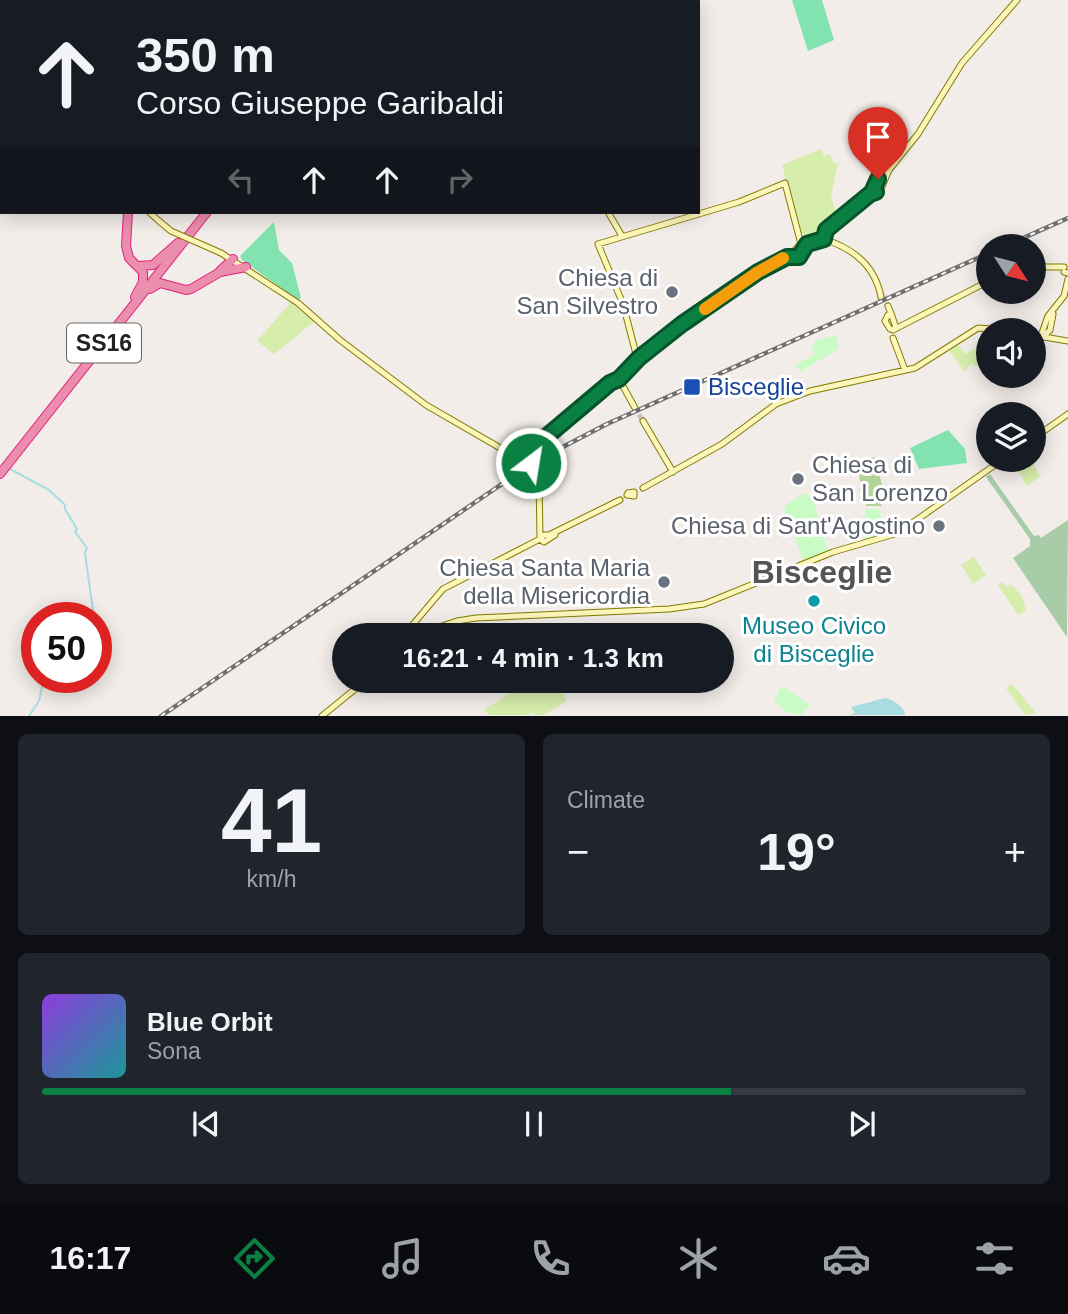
<!DOCTYPE html>
<meta charset="utf-8">
<style>
body{margin:0;font-family:Arial,sans-serif;background:#20242c;color:#f1f3f6;height:100vh;display:flex;flex-direction:column;font-size:26px;white-space:nowrap}
*{box-sizing:border-box;margin:0}
p{font-size:23px;color:#9ea1a6}
.icon{flex:none;width:38px;height:38px;fill:none;stroke:currentColor;stroke-width:2;stroke-linecap:round;stroke-linejoin:round}
.map{position:relative;height:716px;overflow:hidden}
.sheet{display:flex;flex-direction:column;gap:18px;padding:18px;background:#0d0f14;flex:1}
.sheet>*{flex:none}
.hud{position:absolute;left:0px;top:0px;width:700px;height:214px;box-shadow:0 4px 18px #0003;background:#171b24;color:#f1f3f6;overflow:hidden}
.needle{width:46px;rotate:126deg}
.tools{position:absolute;left:976px;top:234px;display:grid;gap:14px}
.tools a{display:grid;place-items:center;width:70px;height:70px;border-radius:50%;background:#171b24;box-shadow:0 4px 18px #0003;font-size:35px}
.speed{position:absolute;left:21px;top:602px;display:flex;gap:14px;font-size:35px;font-weight:700;text-align:center}
.speed>*{display:grid;place-content:center;width:91px;height:91px;border-radius:50%;background:#171b24;box-shadow:0 4px 18px #0003;line-height:1}
.speed .limit{border:10px solid #d22;background:#fff;color:#111}
.pin{position:absolute;display:grid;place-items:center;width:60px;height:60px;color:#fff;margin:-72px -30px;border-radius:50% 50% 50% 0;rotate:-45deg;box-shadow:0 0 7px #0007}
.pin .icon{rotate:45deg}
.me{position:absolute;width:77px;margin:-38px;rotate:31deg;stroke-linejoin:round;filter:drop-shadow(0 0 5px #0008)}
.turn{display:flex;align-items:center;gap:24px;height:147px;padding:0 21px;font-size:32px}
.turn .icon{width:91px;height:91px;stroke-width:2.5}
.turn b{display:block;font-size:49px;line-height:60px}
.lanes{display:flex;align-items:center;height:66px;padding:0 21px;background:#0003;justify-content:center;gap:35px;direction:ltr}
.lanes .off{opacity:.35}
.big{font-size:52px;font-weight:600;line-height:1.1}
.sheet .tile{flex:1;display:flex;flex-direction:column;justify-content:center;gap:10px;min-width:0;padding:0 24px;border-radius:10px;background:#20242c}
.sheet .dial{align-items:center;gap:0}
.dial b{font-size:91px;line-height:1}
.song{display:flex;align-items:center;gap:21px}
.cover{width:84px;height:84px;border-radius:10px;background:linear-gradient(135deg,hsl(270 70% 55%),hsl(180 70% 35%))}
.played{height:7px;border-radius:4px;background:linear-gradient(90deg,#0b8043 70%,#363941 70%)}
.keys{display:flex;justify-content:space-around;direction:ltr}
.heat{display:flex;justify-content:space-between;align-items:center;font-size:38px;direction:ltr}
.sheet .tiles{flex:1;display:grid;gap:18px;grid-template-columns:1fr 1fr}
.tile:last-child{grid-column:span 2}
.trip{position:absolute;left:332px;top:623px;width:402px;height:70px;border-radius:35px;background:#171b24;box-shadow:0 4px 18px #0003;font-weight:600;line-height:70px;text-align:center}
.tabs{display:flex;height:112px;justify-content:space-around;align-items:center;background:#090b0e;color:#9ea1a6}
.tabs .icon{width:49px;height:49px}
.tabs .on{color:#0b8043}
.tabs b{font-size:32px;color:#f1f3f6}
.map>svg:first-child{display:block}
</style>
<div class="map">
<svg width="1068" height="716" viewBox="0 0 1068 716">
<rect width="100%" height="100%" fill="#f2ede8"/>
<path fill="#d6edac" d="M821,149L824,156L830,154L834,164L838,163L831,196L837,216L812,239L802,233L782,165Z
M291,302L315,321L274,354L257,341Z
M957,344L966,354L977,347V354L981,360L979,365L975,366L971,363L965,372L948,349Z
M1021,460H1027L1028,463L1032,461L1040,476L1027,486L1015,465Z
M974,557L986,575L975,583L972,582L961,565Z
M1003,582L1006,587L1011,584L1022,596L1026,610L1018,615L998,585Z
M529,681H539L544,689L557,682L567,701L544,715H534L532,713L526,715H489L484,710Z
M1012,684L1036,713L1025,715L1006,688Z"/>
<path fill="#b3d39b" d="M875,457L882,485L881,490L877,492L882,506H866V499L859,498L861,495L859,489H862L858,471H854L853,464Z"/>
<path fill="#a8cca8" d="M990,474L1034,536L1039,535L1041,538L1068,520L1067,637L1013,558L1030,546V539L986,477Z"/>
<path fill="#c8fcc4" d="M835,335L839,346L837,350L801,371L796,365L815,354L811,346L816,343L815,341Z
M805,493L812,496L828,552L804,562L784,510L786,505Z
M866,509H880L883,534L864,541Z
M782,686L810,705L801,715L786,712L774,701Z"/>
<path fill="#83e3b0" d="M792,0H822L834,40L808,51Z
M274,222L279,250L292,263L301,298L298,300L242,260L240,256Z
M948,430L965,449L967,463L919,469L910,448Z"/>
<path fill="#a7dce1" d="M885,698C893,699 898,704 904,710L905,715H849L855,713L851,707Z"/>
<g fill="none" stroke-linecap="round" stroke-linejoin="round">
<path stroke="#a7dce1" stroke-width="2" d="M10,469L49,490L65,505V509L77,529L75,532L87,548L85,553L93,611L88,618
M29,716L39,701L44,677"/>
<path stroke="#c8c4c0" stroke-width="5" stroke-dasharray="5 2.5" stroke-linecap="butt" d="M884,296L888,306
M635,408L643,421
M531,463L535,470"/>
<defs>
<path id="secondary" d="M0,93H2
M870,194L880,191L889,170L918,134L962,63L1017,0
M149,212L159,221
M608,212L622,236
M822,232L870,194L879,179L883,181
M820,233L825,234L824,239L819,237Z
M823,239C853,248 875,265 881,297
M804,240L807,245L800,256L796,257L793,252Z
M221,253L298,303L340,340L426,405L521,460
M1034,267H1064
M1064,272L1068,273
M888,306L892,316
M896,328L892,316L888,315L885,321L890,329L893,330L989,281
M1042,333L1039,336L1041,338L1046,336L1042,333L1048,316L1064,296L1068,279
M1046,334L1050,330L1053,314
M1044,337L1068,341
M893,338L905,370
M640,358L636,354L623,304L598,244L739,202L785,183L801,244
M619,374L682,324L758,272L793,252
M619,379L635,408
M643,421L673,472
M1034,438L1068,414
M520 456a5 5 0 1 1 10 0a5 5 0 1 1-10 0Z
M524,452L549,435L613,382
M535 476a4 4 0 1 1 8 0a4 4 0 1 1-8 0Z
M539,480L540,537
M643,488L722,444L776,404L810,391L915,368L978,328L1014,331
M634,492V496L627,495L628,493Z
M549,535L620,500
M550,537L549,535H544L540,539L544,542L555,535
M404,635L443,589L540,539
M415,635L457,621L476,618L669,609L704,604L833,552L898,533L1002,460
M322,716L365,681"/>
<path id="primary" d="M474,0L475,2"/>
<path id="highway" d="M410,0H423
M401,2L402,0
M431,2L435,0
M128,212L126,246L129,258L143,272V282L135,297
M139,266L153,265L178,243
M220,271L233,259
M150,289L160,283L186,290L191,289L220,272L246,267
M0,474L207,212"/>
</defs>
<use href="#secondary" stroke="#807b00" stroke-width="7"/>
<use href="#primary" stroke="#9e5300" stroke-width="8"/>
<use href="#highway" stroke="#e32180" stroke-width="10"/>
<use href="#secondary" stroke="#fcf6bb" stroke-width="5"/>
<use href="#primary" stroke="#ffc89f" stroke-width="6"/>
<use href="#highway" stroke="#eb8dac" stroke-width="8"/>
<defs>
<path id="rail" d="M1003,247L1068,218
M161,716L499,486L555,451L607,424L989,253"/>
</defs>
<use href="#rail" stroke="#6f6f6f" stroke-width="4.5"/>
<use href="#rail" stroke="#fff" stroke-width="2" stroke-dasharray="5" stroke-linecap="butt"/>
<defs>
<path id="secondary-bridge" d="M159,221L171,231L221,253"/>
</defs>
<use href="#secondary-bridge" stroke="#807b00" stroke-width="7" stroke-linecap="butt"/>
<use href="#secondary-bridge" stroke="#fcf6bb" stroke-width="5"/>
</g>
<g fill="none" stroke-linecap="round" stroke-linejoin="round">
<defs>
<path id="route" d="M531,463L529,455L540,442L610,383L619,379L639,358L682,324L758,272L787,257H799L807,244L824,239L826,230L870,194L876,192L873,190L878,179"/>
</defs>
<use href="#route" stroke="#07532c" stroke-width="18"/>
<use href="#route" stroke="#0b8043" stroke-width="12"/>
<path stroke="#f59e0b" stroke-width="12" d="M705,309L758,272L783,258"/>
</g>
<g fill="#6b7280" stroke="#fff" stroke-width="2.5">
<circle cx="672" cy="292" r="7"/>
<circle cx="798" cy="479" r="7"/>
<circle cx="939" cy="526" r="7"/>
<circle cx="664" cy="582" r="7"/>
</g>
<rect fill="#1a4fb4" stroke="#fff" stroke-width="2.5" x="683" y="378" width="18" height="18" rx="3.5"/>
<circle fill="#0f9aa8" stroke="#fff" stroke-width="2.5" cx="814" cy="601" r="7"/>
<g text-anchor="middle" stroke-width="6" stroke-linejoin="round" paint-order="stroke">
<rect fill="#fff" stroke="#646464" stroke-width="2" x="67" y="323.5" width="74" height="39" rx="5"/>
<g font-size="23" font-weight="bold" fill="#212121">
<text x="104" y="351">SS16</text>
</g>
<g font-size="24" fill="#5b616d" stroke="#fff" text-anchor="end">
<text x="658" y="286">Chiesa di<tspan x="658" dy="28">San Silvestro</tspan></text>
<text x="812" y="473" text-anchor="start">Chiesa di<tspan x="812" dy="28">San Lorenzo</tspan></text>
<text x="925" y="534">Chiesa di Sant'Agostino</text>
<text x="650" y="576">Chiesa Santa Maria<tspan x="650" dy="28">della Misericordia</tspan></text>
</g>
<g font-size="24" fill="#164399" stroke="#fff" text-anchor="start">
<text x="708" y="395">Bisceglie</text>
</g>
<g font-size="24" fill="#0d838f" stroke="#fff">
<text x="814" y="634">Museo Civico<tspan x="814" dy="28">di Bisceglie</tspan></text>
</g>
<g font-size="32" font-weight="bold" fill="#545454" stroke="#fff">
<text x="822" y="583">Bisceglie</text>
</g>
</g>
</svg>
<div class="tools">
<a><svg class="needle" viewBox="-14 -14 28 28"><path d="M0-13l5 13h-10z" fill="#e53935"/><path d="M0 13l5-13h-10z" fill="#9ea1a6"/></svg></a>
<a><svg class="icon" aria-label="sound" viewBox="0 0 24 24"><path d="M4 9h4l5-4v14l-5-4H4zM17 9q2 3 0 6"/></svg></a>
<a><svg class="icon" aria-label="layers" viewBox="0 0 24 24"><path d="M12 4l9 5-9 5-9-5zM3 14l9 5 9-5"/></svg></a>
</div>
<div class="speed"><div class="limit">50</div></div>
<div class="pin" style="left:878px;top:179px;background:#d93025"><svg class="icon" aria-label="arrive" viewBox="0 0 24 24"><path d="M6 21V4h12l-3 4 3 4H6"/></svg></div>
<svg class="me" style="left:531px;top:463px" viewBox="-20 -20 40 40"><circle r="17" fill="#0b8043" stroke="#fff" stroke-width="3"/><path d="M0-11L8 9 0 5-8 9z" fill="#fff"/></svg>
<div class="trip">16:21 · 4 min · 1.3 km</div>
<div class="hud">
<div class="turn"><svg class="icon" aria-label="ahead" viewBox="0 0 24 24"><path d="M12 20V5M6 11l6-6 6 6"/></svg><div><b>350 m</b>Corso Giuseppe Garibaldi</div></div>
<div class="lanes"><svg class="icon off" aria-label="left" viewBox="0 0 24 24"><path d="M17 20v-9H6M10 6l-5 5 5 5"/></svg><svg class="icon" aria-label="ahead" viewBox="0 0 24 24"><path d="M12 20V5M6 11l6-6 6 6"/></svg><svg class="icon" aria-label="ahead" viewBox="0 0 24 24"><path d="M12 20V5M6 11l6-6 6 6"/></svg><svg class="icon off" aria-label="right" viewBox="0 0 24 24"><path d="M7 20v-9h11M14 6l5 5-5 5"/></svg></div>
</div>
</div>
<section class="sheet">
<div class="tiles">
<div class="tile dial"><b>41</b><p>km/h</p></div>
<div class="tile"><p>Climate</p>
<div class="heat"><a>−</a><b class="big">19°</b><a>+</a></div>
</div>
<div class="tile">
<div class="song"><i class="cover"></i><div><b>Blue Orbit</b><p>Sona</p></div></div>
<div class="played"></div>
<div class="keys"><svg class="icon" aria-label="previous" viewBox="0 0 24 24"><path d="M18 5L8 12l10 7zM5 5v14"/></svg><svg class="icon" aria-label="pause" viewBox="0 0 24 24"><path d="M8 5v14M16 5v14"/></svg><svg class="icon" aria-label="next" viewBox="0 0 24 24"><path d="M6 5l10 7-10 7zM19 5v14"/></svg></div>
</div>
</div>
</section>
<nav class="tabs">
<b>16:17</b>
<svg class="icon on" aria-label="directions" viewBox="0 0 24 24"><path d="M12 3l9 9-9 9-9-9zM9 14v-3h6M13 9l2 2-2 2"/></svg>
<svg class="icon" aria-label="music" viewBox="0 0 24 24"><path d="M9 18V5l10-2v13"/><circle cx="6" cy="18" r="3"/><circle cx="16" cy="16" r="3"/></svg>
<svg class="icon" aria-label="phone" viewBox="0 0 24 24"><path d="M5 4h4l2 5-3 2q2 4 5 5l2-3 5 2v4C11 20 4 13 5 4z"/></svg>
<svg class="icon" aria-label="climate" viewBox="0 0 24 24"><path d="M12 3v18M4 7l16 10M4 17L20 7"/></svg>
<svg class="icon" aria-label="car" viewBox="0 0 24 24"><path d="M5 17H2v-5l4-1 3-4h7l3 4 3 1v5h-3M9 17h6M6 11h13"/><circle cx="7" cy="17" r="2"/><circle cx="17" cy="17" r="2"/></svg>
<svg class="icon" aria-label="filters" viewBox="0 0 24 24"><path d="M4 7h16M4 17h16"/><circle cx="9" cy="7" r="2"/><circle cx="15" cy="17" r="2"/></svg>
</nav>
